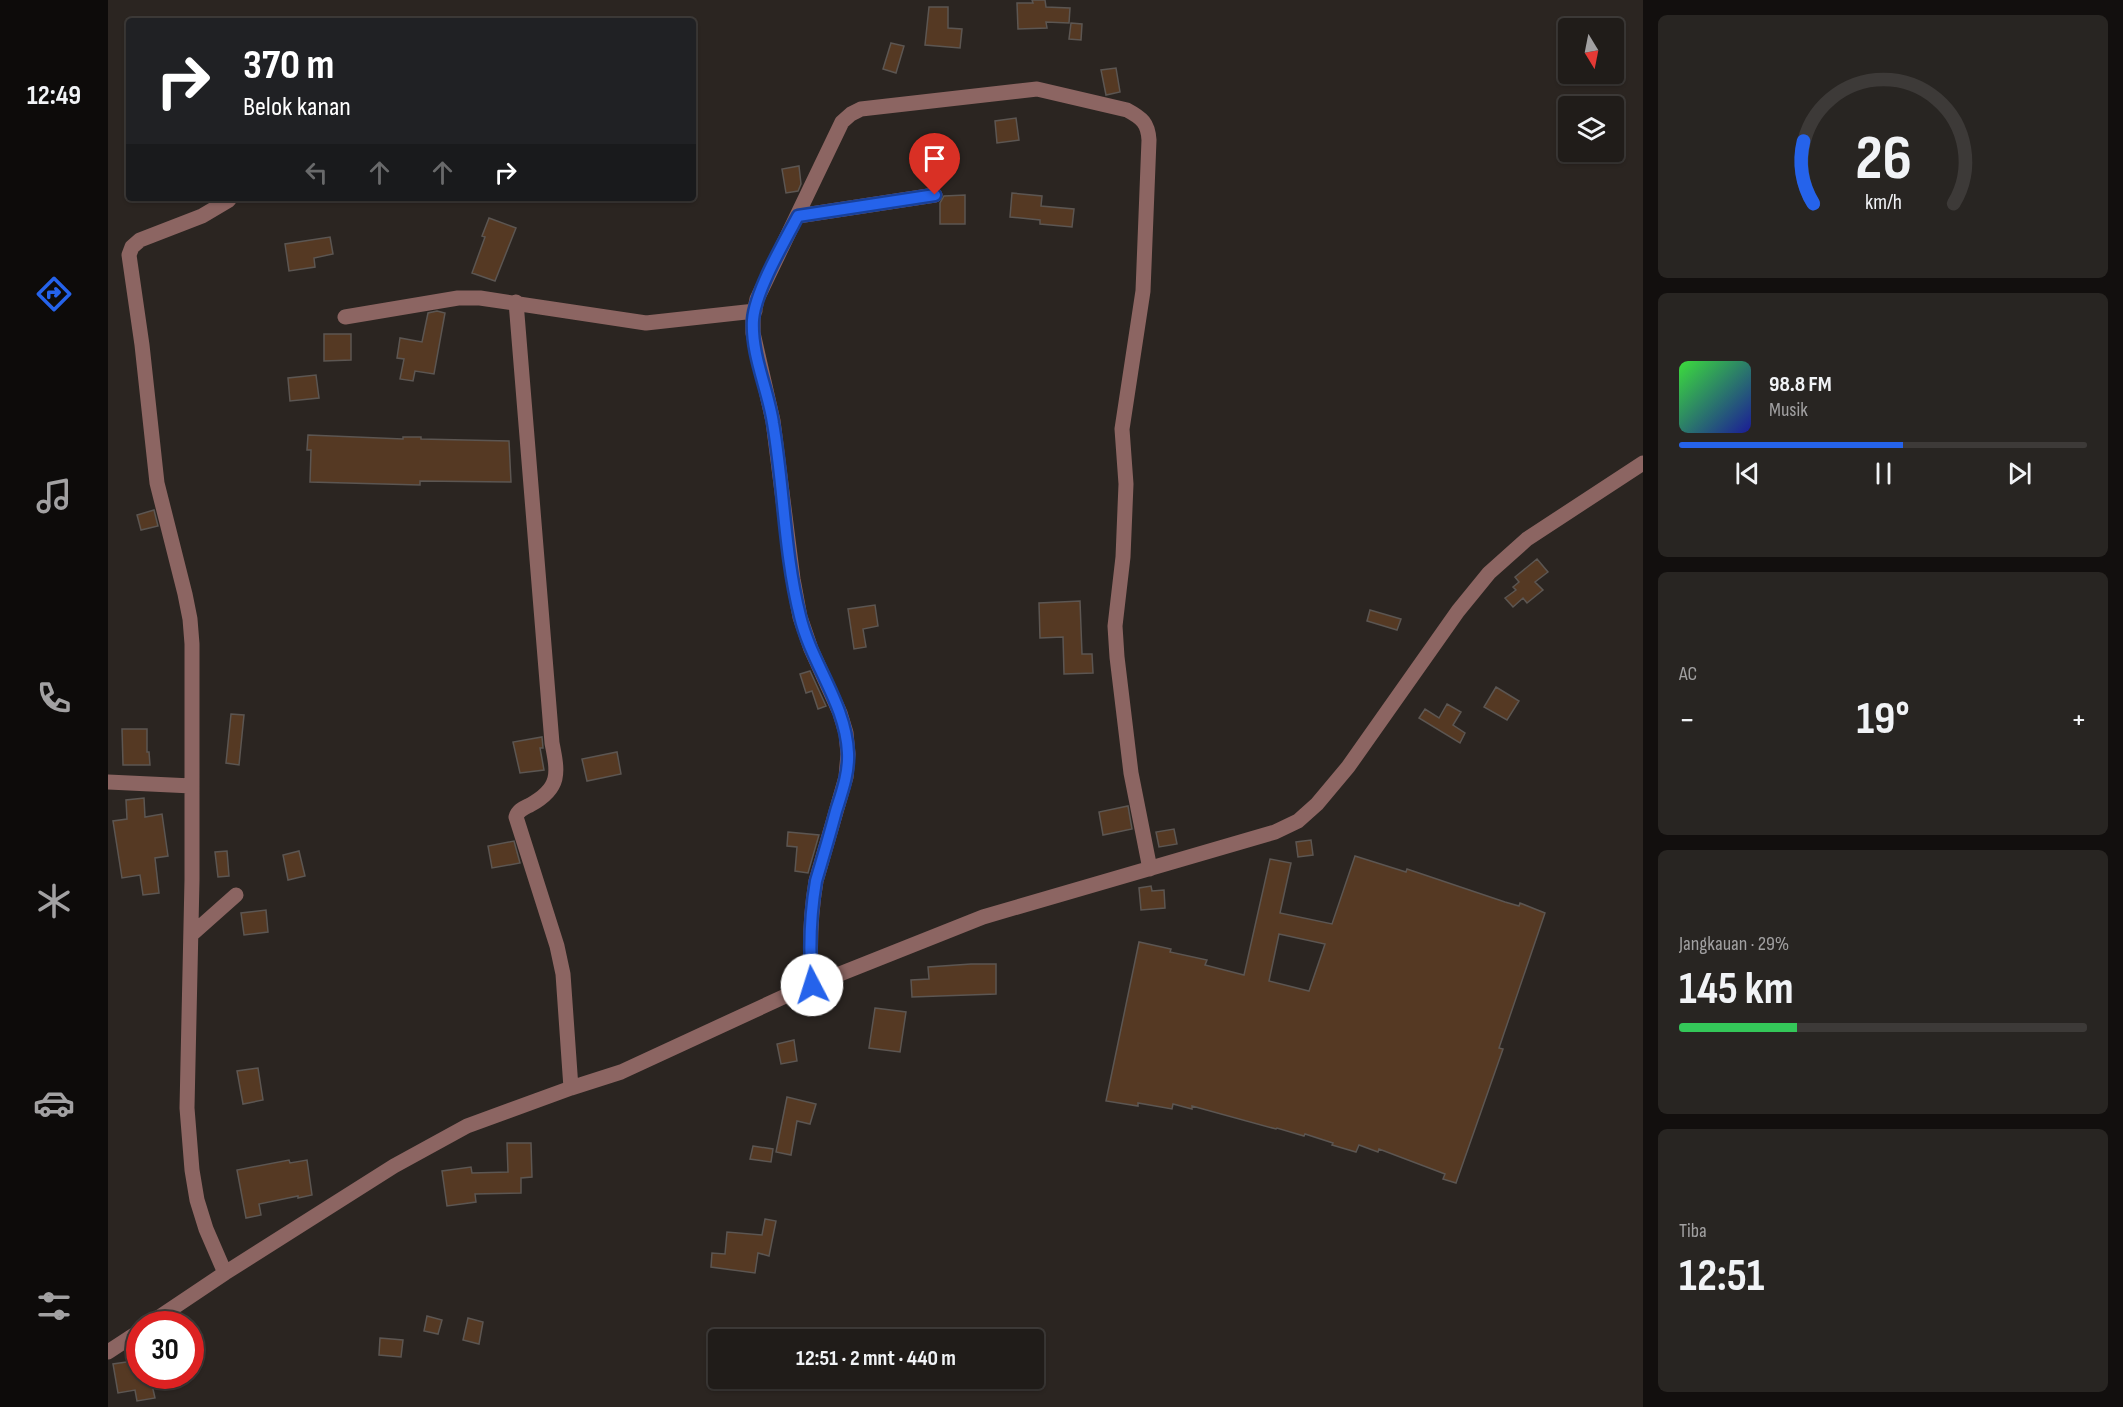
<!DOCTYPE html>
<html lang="id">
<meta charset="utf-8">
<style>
body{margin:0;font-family:"Sofia Sans Condensed",sans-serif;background:#282522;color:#f1f3f6;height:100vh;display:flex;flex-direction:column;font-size:22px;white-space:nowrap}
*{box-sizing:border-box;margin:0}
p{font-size:20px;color:#a2a1a2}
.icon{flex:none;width:33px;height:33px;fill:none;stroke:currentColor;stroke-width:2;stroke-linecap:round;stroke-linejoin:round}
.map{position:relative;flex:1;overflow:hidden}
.sheet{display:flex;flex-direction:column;gap:15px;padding:15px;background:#120f0e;width:480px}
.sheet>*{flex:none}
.banner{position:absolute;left:18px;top:18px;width:570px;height:183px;border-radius:6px;box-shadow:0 2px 4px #0004,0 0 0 2px #3d3a38;background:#202124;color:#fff;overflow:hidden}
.needle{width:39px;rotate:170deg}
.buttons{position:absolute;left:1450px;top:18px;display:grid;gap:12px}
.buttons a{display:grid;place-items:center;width:66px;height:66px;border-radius:6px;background:#201c19;box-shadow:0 2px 4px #0004,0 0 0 2px #3d3a38;font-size:30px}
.speed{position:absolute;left:18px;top:1311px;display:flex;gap:12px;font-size:30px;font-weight:700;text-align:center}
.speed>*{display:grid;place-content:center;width:78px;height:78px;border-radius:50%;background:#201c19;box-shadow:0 2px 4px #0004,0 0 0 2px #3d3a38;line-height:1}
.speed .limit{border:9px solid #d22;background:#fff;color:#111}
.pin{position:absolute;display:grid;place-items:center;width:51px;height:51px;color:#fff;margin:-62px -26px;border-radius:50% 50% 50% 0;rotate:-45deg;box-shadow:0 0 6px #0007}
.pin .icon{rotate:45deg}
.me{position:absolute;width:66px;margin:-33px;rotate:355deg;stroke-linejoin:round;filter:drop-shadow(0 0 4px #0008)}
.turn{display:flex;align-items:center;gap:21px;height:126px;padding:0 18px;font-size:27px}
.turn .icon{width:78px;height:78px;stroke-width:2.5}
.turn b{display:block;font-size:42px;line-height:51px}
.lanes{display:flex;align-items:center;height:57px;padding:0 18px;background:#0003;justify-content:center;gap:30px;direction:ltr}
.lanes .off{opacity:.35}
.big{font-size:45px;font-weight:700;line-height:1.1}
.sheet .widget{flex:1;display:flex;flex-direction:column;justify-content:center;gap:9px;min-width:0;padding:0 21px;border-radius:9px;background:#282522}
.sheet .dial{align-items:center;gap:0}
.dial svg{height:156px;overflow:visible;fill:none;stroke:#3d3a38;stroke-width:7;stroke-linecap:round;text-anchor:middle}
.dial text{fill:#f1f3f6;stroke:none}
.song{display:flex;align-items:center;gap:18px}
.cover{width:72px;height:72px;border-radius:9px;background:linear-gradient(135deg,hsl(120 70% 55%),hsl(240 70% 35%))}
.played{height:6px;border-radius:3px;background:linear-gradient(90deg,#2563eb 55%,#3d3a38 55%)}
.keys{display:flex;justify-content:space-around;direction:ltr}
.heat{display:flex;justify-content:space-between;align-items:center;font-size:33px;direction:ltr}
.charge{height:9px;border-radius:4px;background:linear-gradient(90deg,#34c759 29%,#3d3a38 0)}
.trip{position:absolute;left:600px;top:1329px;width:336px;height:60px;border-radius:6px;background:#201c19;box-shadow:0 2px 4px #0004,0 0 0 2px #3d3a38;font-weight:700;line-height:60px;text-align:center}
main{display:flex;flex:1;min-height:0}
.dock{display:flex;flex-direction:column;width:108px;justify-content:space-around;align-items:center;background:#0d0b0a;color:#a2a1a2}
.dock .icon{width:42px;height:42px}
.dock .selected{color:#2563eb}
.dock b{font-size:27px;color:#f1f3f6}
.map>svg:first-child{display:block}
</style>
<main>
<nav class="dock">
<b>12:49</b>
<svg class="icon selected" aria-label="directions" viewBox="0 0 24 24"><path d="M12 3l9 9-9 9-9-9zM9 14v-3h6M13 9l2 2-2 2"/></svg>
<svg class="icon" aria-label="music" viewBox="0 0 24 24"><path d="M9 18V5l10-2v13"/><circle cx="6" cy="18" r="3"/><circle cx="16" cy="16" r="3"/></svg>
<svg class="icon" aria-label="phone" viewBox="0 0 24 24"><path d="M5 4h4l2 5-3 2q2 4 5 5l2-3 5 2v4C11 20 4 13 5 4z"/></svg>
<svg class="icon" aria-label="climate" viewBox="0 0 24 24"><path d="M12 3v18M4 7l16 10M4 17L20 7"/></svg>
<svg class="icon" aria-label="car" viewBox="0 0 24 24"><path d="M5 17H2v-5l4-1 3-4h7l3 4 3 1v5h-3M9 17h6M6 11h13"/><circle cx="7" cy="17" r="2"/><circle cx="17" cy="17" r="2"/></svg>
<svg class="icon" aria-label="filters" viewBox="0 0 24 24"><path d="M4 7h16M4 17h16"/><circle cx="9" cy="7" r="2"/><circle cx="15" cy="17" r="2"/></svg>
</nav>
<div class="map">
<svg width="1535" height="1407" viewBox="0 0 1535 1407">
<rect width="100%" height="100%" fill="#2b2521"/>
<path fill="#553923" stroke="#5c5652" stroke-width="1.5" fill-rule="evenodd" d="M924,0H937L938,7L962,8L961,23L938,22L939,28L910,29L909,3H925Z
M821,7H840V28L854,29L852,48L817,45Z
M963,23L974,24L973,40L961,39Z
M783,43L796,46L788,73L775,69Z
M1008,68L1012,92L998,95L993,70Z
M908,118L911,140L889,143L887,121Z
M691,166L693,184L690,191L678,193L674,169Z
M904,193L934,196L933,206L966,209L964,227L932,224V220L902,217Z
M857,195V224H832V203L836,196Z
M381,218L408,228L387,281L364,273L377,237L374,236Z
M222,237L225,254L206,258L207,267L181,271L177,244Z
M329,311L337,313L326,374L307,371L305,381L292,379L296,359L289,358L292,338L314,342L320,313Z
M216,334H243V360L216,361Z
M208,375L211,398L182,401L180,378Z
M200,435L295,439V437H313V439L401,441L403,482L312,481V485L202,482L203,450H199Z
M46,510L50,526L33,530L29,515Z
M1429,559L1440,572L1427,582L1435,590L1419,603L1415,598L1405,607L1397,598L1408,590L1405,587L1411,582L1407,577Z
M972,601L974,654H984L985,673L956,674L955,637L932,638L931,603Z
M767,605L770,626L755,629L758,647L746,649L740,609Z
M1262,610L1293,619L1289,630L1259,621Z
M702,671L718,706L710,709L704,691L698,693L692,674Z
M1388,687L1411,701L1399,720L1376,707Z
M1339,704L1353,712L1345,725L1357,733L1352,743L1311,718L1317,709L1331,718Z
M123,714L136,715L131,765L118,763Z
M14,729H39V752H41L42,765H15Z
M434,737L435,748H432L436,770L412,773L405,742Z
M509,752L513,774L479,781L474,759Z
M36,798L37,817L54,814L60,856L47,858L51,893L35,895L32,875L14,878L5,821L19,819L18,800Z
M1020,806L1024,829L995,835L991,812Z
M1066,829L1069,844L1051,847L1048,832Z
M680,832L711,835L700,873L687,871L689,847L679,846Z
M1203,840L1205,855L1190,857L1188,842Z
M406,841L412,863L384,868L380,846Z
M119,851L121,876L110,877L107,852Z
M191,851L197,876L180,880L175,855Z
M1247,856L1298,872L1299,869L1397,902L1411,906L1412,903L1437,913L1391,1048L1395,1049L1348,1183L1335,1179L1337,1174L1271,1149L1270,1152L1251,1145L1248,1152L1224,1145L1225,1143L1197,1134L1196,1136L1169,1128L1168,1129L1084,1106V1109L1065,1104L1064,1109L1030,1103V1106L998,1101L1031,942L1063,949L1062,952L1099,960L1097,965L1136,975L1162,859L1183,863L1172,913L1224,924ZM1171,934L1217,944L1201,991L1161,981Z
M1043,886L1044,891L1056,890L1057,908L1033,910L1031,888Z
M158,910L160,932L136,935L133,913Z
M863,964H888V994L804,997L803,980L821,979L820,967Z
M767,1008L798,1012L792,1052L761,1048Z
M686,1040L689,1061L673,1064L669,1044Z
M150,1068L155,1100L135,1104L129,1071Z
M679,1097L708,1104L702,1124L689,1121L683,1155L668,1152Z
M399,1143H423L424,1177L413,1178V1193L367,1194L368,1202L339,1206L334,1171L363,1167L364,1173L400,1172Z
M645,1146L665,1149L663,1162L642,1159Z
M181,1160L182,1163L199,1160L204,1195L190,1198V1196L151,1204L153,1215L138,1218L129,1170Z
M657,1219L668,1221L661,1256L650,1253L647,1273L603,1267L604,1253L617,1254L619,1232L654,1235Z
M319,1316L334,1320L330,1334L316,1331Z
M360,1318L375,1322L371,1344L355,1340Z
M272,1338L295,1340L293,1357L271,1355Z
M32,1360V1376H42L47,1398L29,1401L27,1390L10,1393L5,1364Z"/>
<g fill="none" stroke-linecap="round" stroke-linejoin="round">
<path stroke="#8c6562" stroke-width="15" d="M690,216L827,195
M408,302L444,743C450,773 453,788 422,805C416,808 410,810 408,817L449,946L455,974L463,1088
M237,317L350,298H372L538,323L647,311
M0,782L84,786
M83,935L128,895
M704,985C701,948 702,917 708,881L738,777L740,754L738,733L732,713L703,649L692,617L685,579L665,421L645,333V318L649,299L734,122L743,114L753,109L929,89L1019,110C1034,118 1040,123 1041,140L1035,291L1014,429L1018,484L1015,557L1007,626L1009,657L1023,773L1042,869
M117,1273L98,1229L89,1200L84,1170L79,1108L84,880V644L82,619L77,594L49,483L34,345L21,255L24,247L32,240L94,216L121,200
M41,1324L117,1273L286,1166L359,1126L463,1088L513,1072L684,993L875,917L1167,832L1190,821L1209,804L1240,767L1350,611L1381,573L1419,539L1535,463
M0,1352L32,1331"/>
</g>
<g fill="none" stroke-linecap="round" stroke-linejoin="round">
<defs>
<path id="route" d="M704,985C701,950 702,916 708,881C715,857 722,834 728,811C734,792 741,773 740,753C738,704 703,663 692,616C676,553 676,486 665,423C660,389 643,355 645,320C647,292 676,242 690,216L827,195"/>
</defs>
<use href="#route" stroke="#184099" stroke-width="15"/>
<use href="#route" stroke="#2563eb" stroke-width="10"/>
</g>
</svg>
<div class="buttons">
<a><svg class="needle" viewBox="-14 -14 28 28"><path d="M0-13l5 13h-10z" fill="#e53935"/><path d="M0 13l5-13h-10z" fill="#a2a1a2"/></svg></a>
<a><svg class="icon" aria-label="layers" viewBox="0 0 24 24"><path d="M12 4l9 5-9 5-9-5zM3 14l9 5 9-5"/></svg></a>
</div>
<div class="speed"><div class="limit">30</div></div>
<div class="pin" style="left:827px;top:195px;background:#d93025"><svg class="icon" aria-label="arrive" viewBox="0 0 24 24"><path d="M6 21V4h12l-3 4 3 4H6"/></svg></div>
<svg class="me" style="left:704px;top:985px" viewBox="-20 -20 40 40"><circle r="19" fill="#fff"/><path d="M0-13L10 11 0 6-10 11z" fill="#2563eb"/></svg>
<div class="trip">12:51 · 2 mnt · 440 m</div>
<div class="banner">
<div class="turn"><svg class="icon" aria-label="right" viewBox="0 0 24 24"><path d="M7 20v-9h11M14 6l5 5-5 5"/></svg><div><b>370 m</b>Belok kanan</div></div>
<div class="lanes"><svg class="icon off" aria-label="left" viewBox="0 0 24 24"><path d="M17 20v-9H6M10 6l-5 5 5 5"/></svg><svg class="icon off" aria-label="ahead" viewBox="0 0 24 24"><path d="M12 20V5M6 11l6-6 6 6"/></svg><svg class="icon off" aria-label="ahead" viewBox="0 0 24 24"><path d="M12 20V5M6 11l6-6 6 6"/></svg><svg class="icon" aria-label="right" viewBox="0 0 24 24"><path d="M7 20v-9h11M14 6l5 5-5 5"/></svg></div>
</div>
</div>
<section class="sheet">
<div class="widget dial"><svg viewBox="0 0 100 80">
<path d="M14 69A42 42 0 1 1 86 69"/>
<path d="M14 69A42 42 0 0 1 9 37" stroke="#2563eb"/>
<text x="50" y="56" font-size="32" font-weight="700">26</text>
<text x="50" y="72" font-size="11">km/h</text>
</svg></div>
<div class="widget">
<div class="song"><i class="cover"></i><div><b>98.8 FM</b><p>Musik</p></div></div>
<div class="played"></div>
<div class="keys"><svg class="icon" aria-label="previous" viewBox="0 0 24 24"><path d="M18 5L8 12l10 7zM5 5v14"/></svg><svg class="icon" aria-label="pause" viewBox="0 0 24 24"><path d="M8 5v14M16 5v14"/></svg><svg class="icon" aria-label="next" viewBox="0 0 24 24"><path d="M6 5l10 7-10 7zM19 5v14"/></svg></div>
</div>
<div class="widget"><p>AC</p>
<div class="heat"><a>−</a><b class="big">19°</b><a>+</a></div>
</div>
<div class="widget"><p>Jangkauan · 29%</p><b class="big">145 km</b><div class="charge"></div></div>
<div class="widget"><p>Tiba</p><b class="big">12:51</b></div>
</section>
</main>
